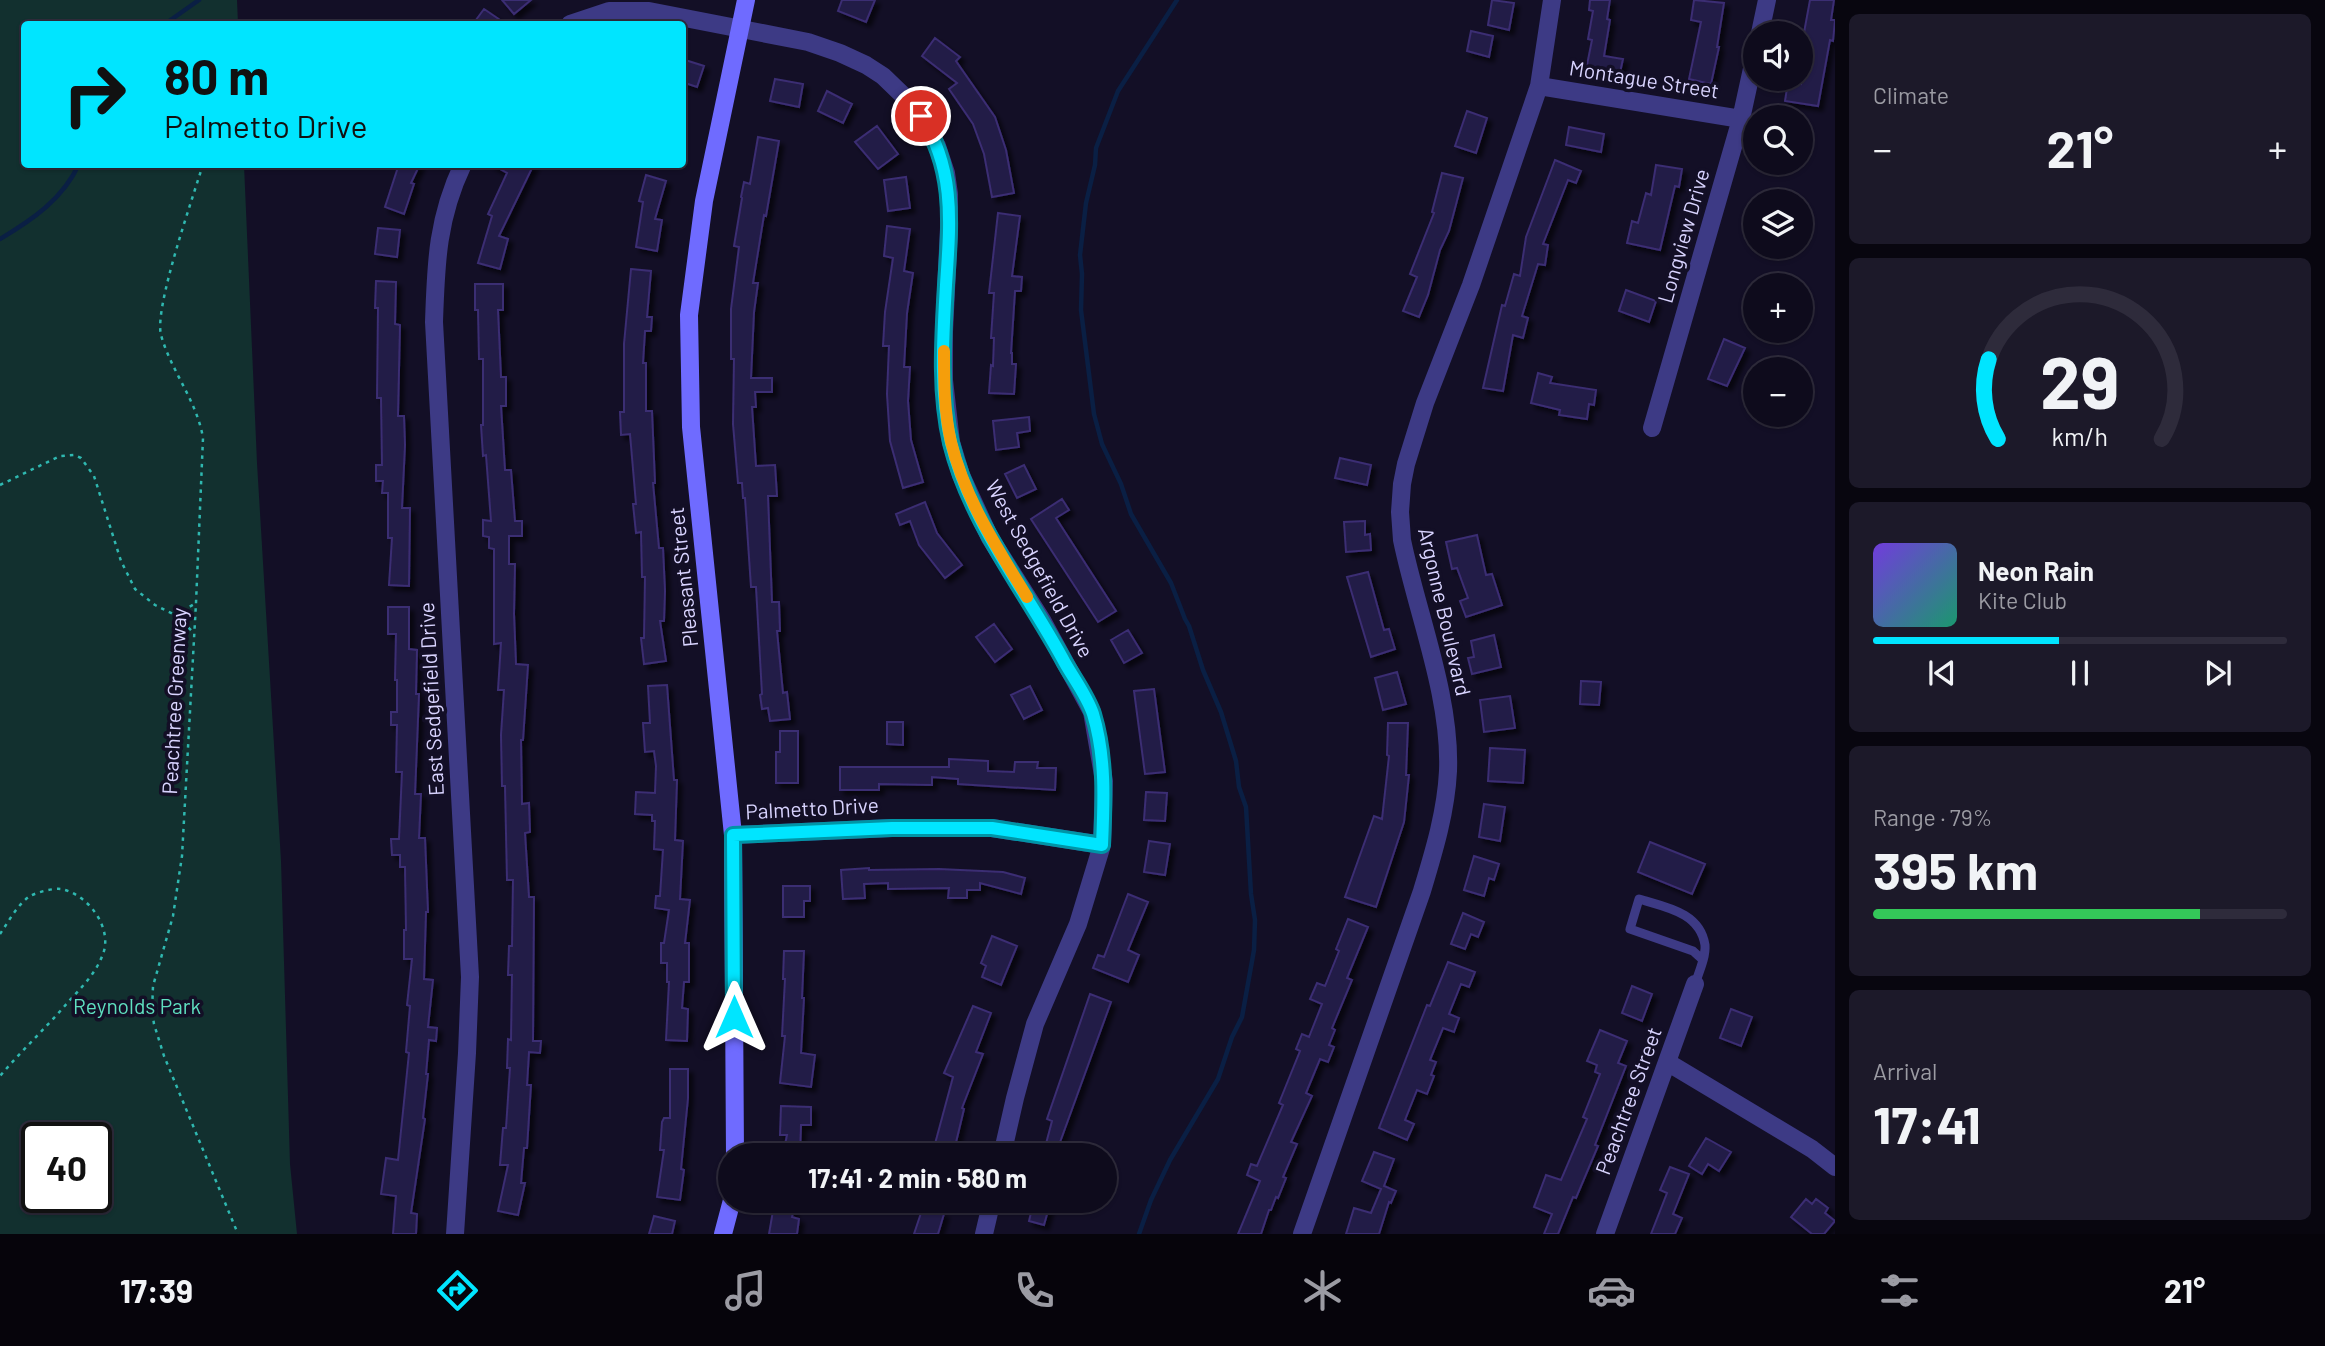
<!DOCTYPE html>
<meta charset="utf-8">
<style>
body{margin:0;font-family:Barlow,sans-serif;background:#1c1929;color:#f1f3f6;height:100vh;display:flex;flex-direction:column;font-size:26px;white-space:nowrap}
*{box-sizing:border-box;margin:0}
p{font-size:23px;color:#9b9ba3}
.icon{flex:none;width:38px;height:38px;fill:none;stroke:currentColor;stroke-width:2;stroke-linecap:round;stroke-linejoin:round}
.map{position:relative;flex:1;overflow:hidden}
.details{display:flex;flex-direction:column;gap:14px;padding:14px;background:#08060f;width:490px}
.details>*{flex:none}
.guide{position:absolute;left:21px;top:21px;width:665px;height:147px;border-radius:7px;box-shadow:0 2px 5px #0004,0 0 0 2px #2e2b3b;background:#00e5ff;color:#111;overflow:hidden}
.fabs{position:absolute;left:1743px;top:21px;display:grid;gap:14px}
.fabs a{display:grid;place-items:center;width:70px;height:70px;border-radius:50%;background:#0e0b1c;box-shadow:0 2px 5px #0004,0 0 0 2px #2e2b3b;font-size:35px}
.speed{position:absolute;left:21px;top:1122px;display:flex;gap:14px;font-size:35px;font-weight:700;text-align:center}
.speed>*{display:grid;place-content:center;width:91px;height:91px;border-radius:50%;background:#0e0b1c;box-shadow:0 2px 5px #0004,0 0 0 2px #2e2b3b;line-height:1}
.speed .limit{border:4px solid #111;border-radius:10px;background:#fff;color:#111}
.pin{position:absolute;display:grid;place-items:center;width:60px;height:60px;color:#fff;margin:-30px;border:4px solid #fff;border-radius:50%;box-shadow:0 2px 7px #0007}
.me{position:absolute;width:77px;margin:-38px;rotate:0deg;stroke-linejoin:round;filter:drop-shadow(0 0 5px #0008)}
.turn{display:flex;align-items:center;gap:24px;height:147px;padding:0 28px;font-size:32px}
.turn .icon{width:91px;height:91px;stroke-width:2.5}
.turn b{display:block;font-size:49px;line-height:60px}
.big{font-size:52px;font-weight:700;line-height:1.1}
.details .tile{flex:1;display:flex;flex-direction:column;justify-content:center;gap:10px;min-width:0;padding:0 24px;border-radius:10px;background:#1c1929}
.details .dial{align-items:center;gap:0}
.dial svg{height:182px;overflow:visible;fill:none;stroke:#2e2b3b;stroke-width:7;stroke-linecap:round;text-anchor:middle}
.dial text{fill:#f1f3f6;stroke:none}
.song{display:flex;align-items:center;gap:21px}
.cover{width:84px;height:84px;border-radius:10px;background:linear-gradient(135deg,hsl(260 70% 55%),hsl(160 70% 35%))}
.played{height:7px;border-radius:4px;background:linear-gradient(90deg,#00e5ff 45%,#2e2b3b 45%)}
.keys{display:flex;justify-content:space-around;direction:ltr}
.heat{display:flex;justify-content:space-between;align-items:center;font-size:38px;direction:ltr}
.charge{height:10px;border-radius:5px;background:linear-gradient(90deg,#34c759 79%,#2e2b3b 0)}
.trip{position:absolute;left:718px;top:1143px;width:399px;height:70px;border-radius:35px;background:#0e0b1c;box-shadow:0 2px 5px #0004,0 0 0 2px #2e2b3b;font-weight:700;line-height:70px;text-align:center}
.tab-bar{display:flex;height:112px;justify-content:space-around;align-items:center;background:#06040b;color:#9b9ba3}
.tab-bar .icon{width:49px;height:49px}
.tab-bar .current{color:#00e5ff}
.tab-bar b{font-size:32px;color:#f1f3f6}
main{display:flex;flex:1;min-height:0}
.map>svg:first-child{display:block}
</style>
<main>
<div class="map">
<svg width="1835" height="1234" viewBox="0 0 1835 1234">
<defs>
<filter id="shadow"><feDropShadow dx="4.5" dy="4.5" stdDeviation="2" flood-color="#0009"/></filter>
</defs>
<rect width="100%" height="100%" fill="#130f26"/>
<path fill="#12302f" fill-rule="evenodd" d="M0,0H237L238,24H24V164L244,165L257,463L281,861L290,1164L297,1234H0ZM37,1138H96V1197H37Z"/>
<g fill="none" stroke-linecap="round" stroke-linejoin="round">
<path stroke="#0a1f44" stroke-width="4.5" d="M165,24L199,0
M0,239C32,220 63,199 79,164
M1139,1234L1151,1200L1170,1160L1218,1079L1232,1037L1242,1017L1254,950L1255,920L1251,894L1246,807L1239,787L1236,761L1221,712L1203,670L1189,626L1185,619L1171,583L1131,514L1121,484L1102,444L1094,414L1081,310L1082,274L1080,255L1086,203L1095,165L1096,148L1118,91L1177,0"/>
</g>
<path fill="#241b47" stroke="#3b2d73" stroke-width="2" filter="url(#shadow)" d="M502,0H531L514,14Z
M842,0H875L866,22L838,11Z
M1492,0L1514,3L1509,30L1488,25Z
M1590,0H1610L1607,19L1610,20L1604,56L1623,59L1619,77L1586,70L1592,40L1588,39L1593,11L1589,10Z
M1694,0L1724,3L1717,47H1719L1711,84L1689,79L1701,22L1691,20Z
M1810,0H1834L1831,20H1835L1833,41L1830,40L1818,106L1785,101L1788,82L1801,84V49Z
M484,9L506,24H473Z
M1471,31L1493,36L1489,57L1467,51Z
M935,38L960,57L956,61L995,117L1006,150L1014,193L992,197L984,154L973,124L949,89L957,83L922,56Z
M682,59L704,66L697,87L682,82Z
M775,79L803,84L799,107L770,101Z
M827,91L852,104L843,123L818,111Z
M1467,111L1487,118L1476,153L1455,146Z
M877,126L898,154L878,169L855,142Z
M1569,127L1604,134L1601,152L1566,145Z
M758,137L779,141L770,193L766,216L764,215L753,283H758L754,312L751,378H772V392H755L756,407H752L756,466L775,465L777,496H768L772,602H779L780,631H777L783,693L787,692L790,719L770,721L768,708L762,709L760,695L762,694L756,587H751L745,498H743L742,483H738L733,424L734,359H731V309L739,247L734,246L742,198L741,197L744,182L750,184Z
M1555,160L1581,171L1576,183L1568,180L1543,244L1548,245L1545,265L1538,264L1522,316L1528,318L1523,338L1513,335L1503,391L1483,388L1502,305L1505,306L1514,274L1520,276L1526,237Z
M399,164H420L411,183L414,184L404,214L385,207Z
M491,164H534L499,236L508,239L500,269L478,263L492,216L488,214L507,173Z
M1656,165L1682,169L1679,187L1675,186L1660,250L1627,243L1632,221L1638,223L1646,193L1651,195Z
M1442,173L1463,178L1449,231L1440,250L1428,295L1419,317L1403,311L1417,277L1410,274L1434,213L1432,212Z
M646,175L666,181L655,219L662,220L657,251L636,247L643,202L639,201Z
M906,177L910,208L888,211L884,180Z
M998,213L1020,216L1012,276L1022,277L1021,291H1015L1011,353H1012V364H1016L1014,394L989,393L991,365L993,366L994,338H991L994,293H989Z
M887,226L910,229L904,271L913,273L907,313L904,367H910L908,401L911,440L923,482L903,488L890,441L887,394L889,346H883L885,312L893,258L884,256Z
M378,228L400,230L397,257L375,254Z
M631,269L651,271L647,317H652L651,331H645L643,363H646V411H652L655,483H653L659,548H663L665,591L664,621H660L666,661L644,664L641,638H644L645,577H642L641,532L636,533L633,504H636L630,434L621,435L620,412H624V344Z
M376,281L396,282L395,324L400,325L398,416H404L405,445L402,508H410L409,586L389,585L392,538H388V493H382L383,481H376V465H382L381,398H377L378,308H375Z
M475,284H503V310H498L501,377H506V406H501L505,470H511L515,521H522V536H509V564H515L514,614L516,664L528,665L523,740H521L522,804L529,803L530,832L525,833L529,897H534L533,1041H541L540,1053L529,1052L527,1085H531L527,1148H524L521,1183H525L518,1215L498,1211L508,1165H500L503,1128H506L510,1068H507L508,1039L511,1040L512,975H508L509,946H512L513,880H507L505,786H502L501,735L504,690H498L501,643L494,644V549L489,548V537L483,536V520L491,521L486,455L483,456L481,425H483V359H479L478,310H475Z
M1626,290L1656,301L1649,322L1619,311Z
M1724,339L1745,348L1727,386L1708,379Z
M1538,373L1552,377L1550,383L1596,390L1594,405L1589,404L1587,419L1559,415L1560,410L1531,403Z
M1029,417L1030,431L1017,433L1019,447L996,450L993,421Z
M1340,458L1371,465L1367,485L1335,478Z
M1024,465L1036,489L1017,498L1005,474Z
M1062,499L1069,510L1056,518L1116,611L1098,622L1031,519Z
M925,502L937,533L962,565L945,578L919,545L910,521L900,525L896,514Z
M1365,521V535L1370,534L1371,550L1346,552L1344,522Z
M1477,535L1486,575L1492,574L1502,605L1466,617L1460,601L1468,598L1457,568L1452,569L1446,542Z
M1368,572L1384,630L1389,629L1395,649L1371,657L1347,577Z
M388,607H409V649L417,650L416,694H419L415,794H421L419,838H425L428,912H426L424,979L433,980L428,1027L437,1028L436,1041L429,1040L426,1074H428L423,1118L425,1119L411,1213L417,1214L416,1234H393L396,1196L381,1194L386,1158L398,1160L409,1053L406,1052L410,1006L407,1005L412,959H404V930H406L405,867H400V855H392L391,839H399L402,772H396L397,725H391V712H397V680H395L396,634H388Z
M994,624L1012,649L995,662L976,637Z
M1128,630L1142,653L1124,663L1111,640Z
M1494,635L1501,667L1472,674L1468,658L1474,657L1471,641Z
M1397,672L1406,704L1383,710L1375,678Z
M1581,681L1601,682L1599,705L1580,704Z
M667,685L674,780H677L675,840L683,841L680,899L690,900L685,943H689V982H684L682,1008L688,1009L687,1041L666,1040L669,982H667V963H661V943H664L669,910L655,908L656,896H660L663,850L654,849L655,821H652V815L635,814L636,792L655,793L656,766L654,751L645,752L643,723H650L648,686Z
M1030,686L1042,710L1024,719L1011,695Z
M1154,689L1165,772L1145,774L1134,691Z
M1510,696L1515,728L1484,732L1480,700Z
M887,722H903V745L887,744Z
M1388,723H1408L1406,775H1409L1404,822L1376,907L1345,897L1374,816L1382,819L1389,756L1387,755Z
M780,731H798V783H776V752H780Z
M1490,748L1525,750L1523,783L1488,781Z
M949,759L988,761V771L1014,772L1015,762H1038L1037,768H1056L1055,790L958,784V779L932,777V785L879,784V790H840V767H949Z
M1146,792L1167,793L1165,821L1144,820Z
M1484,804L1505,807L1500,841L1479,837Z
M1149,841L1170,844L1165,875L1144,872Z
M1650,842L1705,864L1692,894L1638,872Z
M1474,856L1499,864L1494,880L1489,878L1484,896L1464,890Z
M869,868V870L939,869L1003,872L1025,878L1021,894L980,883V890H967V898H948L949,888L888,889V883L864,884L865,898L843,899L841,870Z
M783,886H810V901H804V917H783Z
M1128,894L1148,902L1128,950L1139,955L1128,982L1093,968L1098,955L1104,957Z
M1463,913L1484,922L1478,937L1471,934L1465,949L1451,944Z
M1348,919L1368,927L1347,978L1352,980L1332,1028L1335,1030L1329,1045L1334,1047L1328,1062L1320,1059L1306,1093L1312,1096L1291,1142L1297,1144L1283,1177L1286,1178L1278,1198L1276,1197L1271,1210H1269L1261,1234H1238L1260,1181L1247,1175L1251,1164L1257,1166L1283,1105L1279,1103L1300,1051L1296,1049L1302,1034L1309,1037L1322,1004L1310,999L1317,983L1325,986L1339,951L1336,949Z
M992,936L1017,946L1001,985L982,977L986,966L981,963Z
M784,951H804L802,998H804L801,1053L815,1055L811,1087L780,1083L785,1036H782L785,979H783Z
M1448,962L1475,972L1469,987L1461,984L1449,1014L1459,1018L1454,1032L1443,1028L1430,1060L1436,1062L1431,1075L1434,1076L1427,1094L1417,1090L1405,1120L1414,1124L1407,1140L1379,1128L1427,1005L1430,1006Z
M1632,986L1652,994L1642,1021L1622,1013Z
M1090,994L1111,1002L1059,1145L1083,1151V1155H1043L1052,1121L1047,1119Z
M973,1006L991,1013L976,1052L983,1054L962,1108L964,1109L953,1155H932L953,1077L944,1073Z
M1731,1009L1752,1017L1741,1046L1720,1038Z
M1600,1030L1627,1041L1618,1063L1626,1066L1595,1145L1598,1146L1576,1198L1573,1197L1558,1234H1544L1552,1214L1534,1207L1546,1175L1561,1180L1587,1119L1583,1117L1600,1074L1595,1072L1597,1065L1587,1061Z
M670,1069H688V1098L681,1169L684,1170L680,1200L657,1197L664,1150H660L662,1122L664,1118H670Z
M781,1106L811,1107V1125H801L800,1155H783L787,1135H780Z
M1706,1138L1731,1152L1719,1171L1708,1164L1702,1174L1689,1166Z
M1374,1152L1394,1159L1384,1186L1396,1191L1391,1203L1389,1202L1379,1234H1346L1354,1208L1371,1213L1381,1189L1362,1181Z
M1670,1167L1689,1174L1673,1214L1682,1218L1675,1234H1651L1667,1193L1660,1190Z
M1806,1199L1812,1204L1816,1199L1828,1208L1825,1213L1835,1221L1824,1234H1812L1791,1217Z
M1034,1200H1051L1044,1225L1029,1221Z
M774,1205L794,1208L792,1217L799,1219L797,1234H769Z
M923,1207L944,1214L938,1234H914Z
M654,1216L675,1221L672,1234H649Z"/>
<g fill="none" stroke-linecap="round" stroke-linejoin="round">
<path stroke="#2fb8b0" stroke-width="2.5" stroke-dasharray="3.5 5" stroke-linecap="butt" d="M203,164C193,198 154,307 161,335C171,371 197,401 203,438L196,603L182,856L173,916L153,986L152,1011L154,1024L164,1056L238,1234
M0,485L60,456L74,455L81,458L94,476L121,561L135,589L155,605L175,615L194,633
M175,615L196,603
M0,934C9,921 17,905 30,896C38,892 53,888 61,889C88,894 113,928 103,954C96,973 82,987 69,1001C47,1027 22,1050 0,1076"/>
<path stroke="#3d3a85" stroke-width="9" d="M1695,984C1699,972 1706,957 1705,945C1700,912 1665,907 1639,899L1630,929L1693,951L1703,960"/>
<path stroke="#3d3a85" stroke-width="18" d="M570,24L609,11H649L808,42L840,53L866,65L883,76L913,105L937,146L946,173L949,194V228L944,332V380L951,442L961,475L990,538L1042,620L1092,712L1104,781L1102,845L1078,924L1035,1024L1015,1098L1002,1155
M1760,33L1767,0
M1539,86L1741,119
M1652,428L1741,119L1755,55
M733,835L892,828H992L1102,845
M1667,1062L1812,1149L1835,1167
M455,1234L467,1053L470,977L434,322C436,263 437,219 463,164
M984,1234L992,1200
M1302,1234L1422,891C1434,851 1446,812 1448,771C1451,696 1417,613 1402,540L1400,512L1402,484L1406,464L1425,403L1471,285L1539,86L1552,0
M1605,1234L1695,984"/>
<path stroke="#6f6bff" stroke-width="18" d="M735,1155L733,835L691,427L689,315L704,201L746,0
M723,1234L732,1200"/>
</g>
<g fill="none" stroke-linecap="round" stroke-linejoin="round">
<defs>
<path id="route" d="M734,1017L733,835L892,828H992L1102,845C1104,801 1106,757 1093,714C1087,696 1074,679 1065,663C1026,590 971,524 951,443C939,392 943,337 946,285C950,224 956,170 921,116"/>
</defs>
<use href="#route" stroke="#0095a6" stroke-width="18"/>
<use href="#route" stroke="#00e5ff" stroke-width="12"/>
<path stroke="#f59e0b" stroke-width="12" d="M944,351C944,381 944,412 951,442C965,499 997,548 1027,597"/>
</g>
<g text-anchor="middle" stroke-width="7" stroke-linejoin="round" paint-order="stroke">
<g font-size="21" fill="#d9d4ff" stroke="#130f26">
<text transform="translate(1644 80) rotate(9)" y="7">Montague Street</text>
<text transform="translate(1684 236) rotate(-74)" y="7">Longview Drive</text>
<text transform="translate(1039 569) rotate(61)" y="7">West Sedgefield Drive</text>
<text transform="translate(684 577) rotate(-96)" y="7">Pleasant Street</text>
<text transform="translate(1444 612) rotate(77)" y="7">Argonne Boulevard</text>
<text transform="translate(432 699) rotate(-93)" y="7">East Sedgefield Drive</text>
<text transform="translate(175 701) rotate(-87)" y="7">Peachtree Greenway</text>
<text transform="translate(812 809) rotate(-3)" y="7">Palmetto Drive</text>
<text transform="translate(1629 1101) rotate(-70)" y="7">Peachtree Street</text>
</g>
<g font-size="21" fill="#5fe0c0" stroke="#130f26">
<text x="137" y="1014">Reynolds Park</text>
</g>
</g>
</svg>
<div class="fabs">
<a><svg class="icon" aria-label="sound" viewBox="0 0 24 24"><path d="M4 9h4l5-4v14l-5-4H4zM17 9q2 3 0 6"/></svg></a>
<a><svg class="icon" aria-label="search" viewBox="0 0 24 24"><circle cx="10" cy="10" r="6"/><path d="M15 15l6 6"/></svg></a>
<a><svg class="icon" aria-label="layers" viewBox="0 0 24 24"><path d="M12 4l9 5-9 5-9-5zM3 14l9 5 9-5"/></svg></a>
<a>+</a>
<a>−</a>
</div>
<div class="speed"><div class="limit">40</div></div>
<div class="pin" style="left:921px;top:116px;background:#d93025"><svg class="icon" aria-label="arrive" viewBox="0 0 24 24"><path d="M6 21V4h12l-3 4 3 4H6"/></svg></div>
<svg class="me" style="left:734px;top:1017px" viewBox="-20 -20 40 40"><path d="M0-17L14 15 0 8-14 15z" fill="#00e5ff" stroke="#fff" stroke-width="4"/></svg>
<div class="trip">17:41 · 2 min · 580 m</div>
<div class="guide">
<div class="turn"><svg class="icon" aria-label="right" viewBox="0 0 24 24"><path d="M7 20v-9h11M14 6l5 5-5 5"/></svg><div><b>80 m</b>Palmetto Drive</div></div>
</div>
</div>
<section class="details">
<div class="tile"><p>Climate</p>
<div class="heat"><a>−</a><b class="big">21°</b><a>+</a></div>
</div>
<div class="tile dial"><svg viewBox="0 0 100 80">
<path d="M14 69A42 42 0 1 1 86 69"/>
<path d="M14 69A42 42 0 0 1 10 34" stroke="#00e5ff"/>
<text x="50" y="56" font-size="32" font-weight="700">29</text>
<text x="50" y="72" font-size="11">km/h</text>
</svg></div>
<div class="tile">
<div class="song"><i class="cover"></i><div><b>Neon Rain</b><p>Kite Club</p></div></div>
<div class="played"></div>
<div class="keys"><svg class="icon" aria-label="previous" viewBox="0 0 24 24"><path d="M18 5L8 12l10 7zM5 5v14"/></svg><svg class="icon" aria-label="pause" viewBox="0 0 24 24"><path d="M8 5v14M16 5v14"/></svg><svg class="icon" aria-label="next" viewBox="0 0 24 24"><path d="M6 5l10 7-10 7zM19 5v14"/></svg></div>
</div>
<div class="tile"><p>Range · 79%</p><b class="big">395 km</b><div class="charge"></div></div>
<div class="tile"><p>Arrival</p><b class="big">17:41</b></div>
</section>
</main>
<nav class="tab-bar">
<b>17:39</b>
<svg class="icon current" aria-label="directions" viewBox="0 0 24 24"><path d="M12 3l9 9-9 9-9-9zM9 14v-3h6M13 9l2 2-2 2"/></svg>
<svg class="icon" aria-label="music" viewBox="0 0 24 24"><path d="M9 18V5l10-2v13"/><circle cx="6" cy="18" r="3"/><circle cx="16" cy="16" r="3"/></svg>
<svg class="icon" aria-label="phone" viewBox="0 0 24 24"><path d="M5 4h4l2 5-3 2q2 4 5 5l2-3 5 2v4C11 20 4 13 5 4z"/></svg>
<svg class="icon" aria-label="climate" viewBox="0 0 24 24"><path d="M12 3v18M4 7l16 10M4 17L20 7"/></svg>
<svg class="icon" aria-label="car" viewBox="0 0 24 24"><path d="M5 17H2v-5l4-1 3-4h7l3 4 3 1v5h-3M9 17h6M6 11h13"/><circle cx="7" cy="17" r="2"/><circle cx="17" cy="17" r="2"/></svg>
<svg class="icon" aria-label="filters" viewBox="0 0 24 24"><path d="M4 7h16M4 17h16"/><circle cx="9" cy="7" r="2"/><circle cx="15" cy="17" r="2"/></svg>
<b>21°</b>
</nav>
